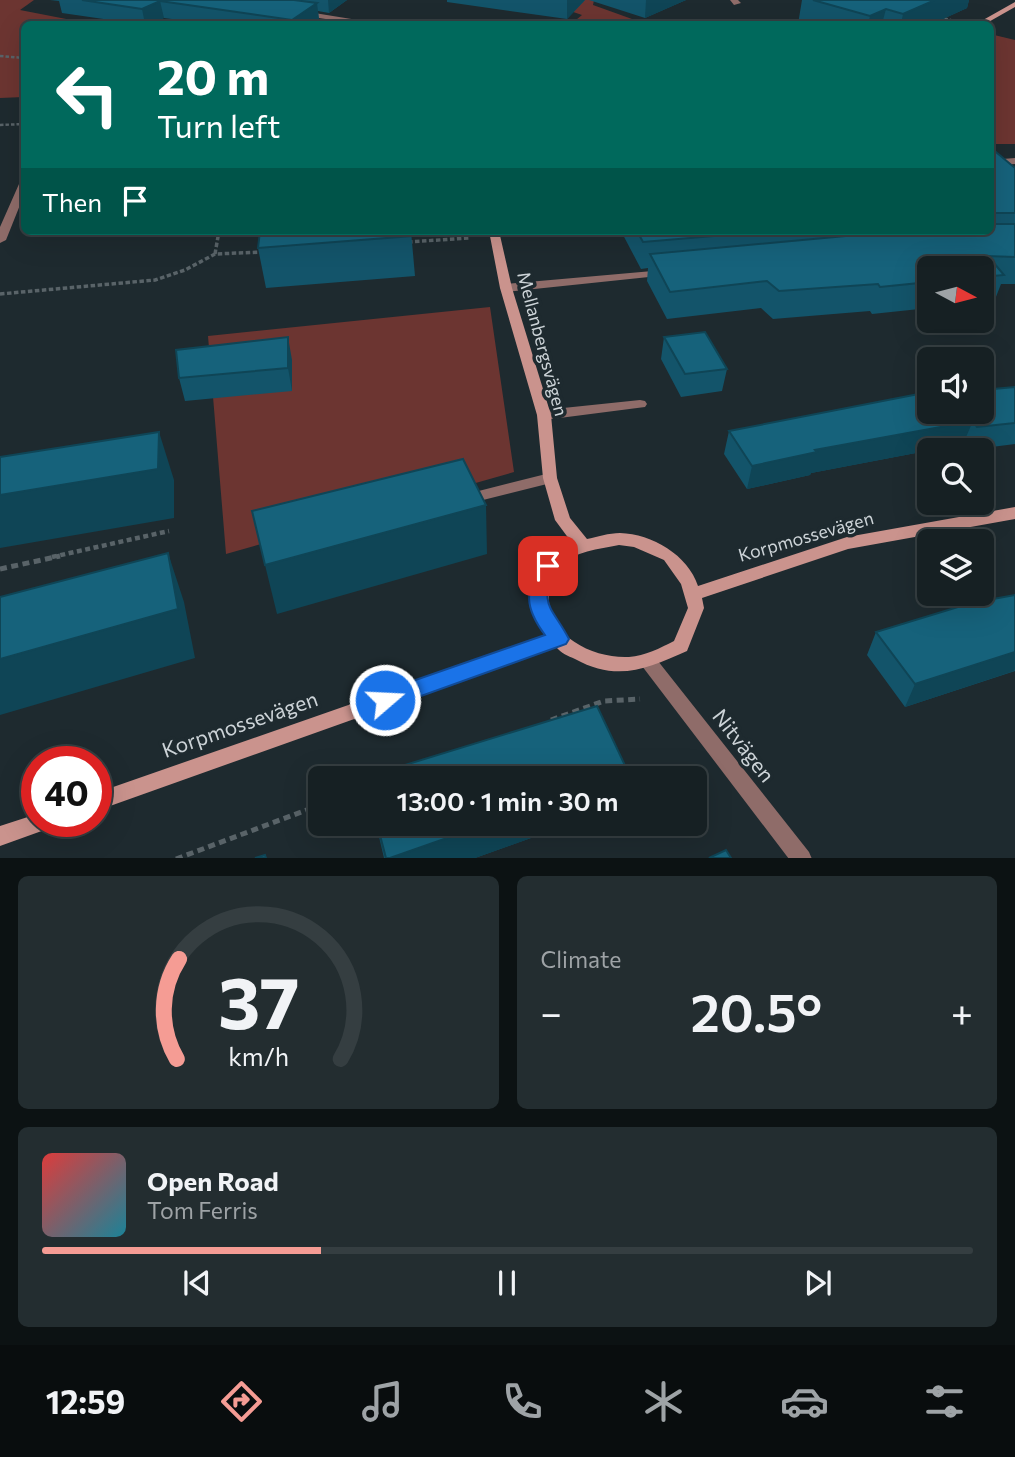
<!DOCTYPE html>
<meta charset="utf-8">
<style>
body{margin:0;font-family:Commissioner,sans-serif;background:#232d30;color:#f1f3f6;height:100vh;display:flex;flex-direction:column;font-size:26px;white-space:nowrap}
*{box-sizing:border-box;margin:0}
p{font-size:23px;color:#9ea3a6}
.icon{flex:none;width:38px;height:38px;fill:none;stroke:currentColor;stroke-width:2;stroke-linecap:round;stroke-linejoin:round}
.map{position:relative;height:858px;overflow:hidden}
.sheet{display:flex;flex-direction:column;gap:18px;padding:18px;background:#0c1213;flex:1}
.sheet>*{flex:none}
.top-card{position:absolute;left:21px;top:21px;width:973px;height:214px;border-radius:10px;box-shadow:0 7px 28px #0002,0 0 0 2px #353e41;background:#00695c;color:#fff;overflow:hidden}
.needle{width:46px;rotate:97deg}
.buttons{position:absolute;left:917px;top:256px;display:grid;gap:14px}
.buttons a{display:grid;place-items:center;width:77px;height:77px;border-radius:10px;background:#162023;box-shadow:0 7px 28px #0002,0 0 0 2px #353e41;font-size:35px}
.speed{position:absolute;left:21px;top:746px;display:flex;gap:14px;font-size:35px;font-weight:700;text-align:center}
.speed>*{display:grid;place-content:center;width:91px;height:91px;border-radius:50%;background:#162023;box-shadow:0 7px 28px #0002,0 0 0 2px #353e41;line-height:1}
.speed .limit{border:10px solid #d22;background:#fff;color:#111}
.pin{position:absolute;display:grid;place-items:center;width:60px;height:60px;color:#fff;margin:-30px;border-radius:14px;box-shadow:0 4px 10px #0006}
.me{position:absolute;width:77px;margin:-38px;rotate:71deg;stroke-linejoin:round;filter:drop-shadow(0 0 5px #0008)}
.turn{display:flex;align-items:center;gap:24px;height:147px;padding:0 21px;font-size:32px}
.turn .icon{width:91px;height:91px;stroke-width:2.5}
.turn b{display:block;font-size:49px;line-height:60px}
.then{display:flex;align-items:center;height:66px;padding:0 21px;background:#0003;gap:14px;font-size:26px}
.big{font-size:52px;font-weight:600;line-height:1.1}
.sheet .tile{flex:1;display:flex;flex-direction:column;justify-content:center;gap:10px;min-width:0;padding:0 24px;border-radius:10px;background:#232d30}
.sheet .dial{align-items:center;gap:0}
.dial svg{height:182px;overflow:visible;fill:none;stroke:#353e41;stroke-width:7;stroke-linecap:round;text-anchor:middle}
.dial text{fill:#f1f3f6;stroke:none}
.song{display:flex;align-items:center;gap:21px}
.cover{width:84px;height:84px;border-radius:10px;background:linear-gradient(135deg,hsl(0 70% 55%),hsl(190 70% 35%))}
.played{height:7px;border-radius:4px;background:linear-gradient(90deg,#f59c94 30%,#353e41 30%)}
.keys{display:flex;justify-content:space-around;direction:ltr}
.heat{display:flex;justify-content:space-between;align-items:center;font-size:38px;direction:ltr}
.sheet .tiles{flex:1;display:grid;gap:18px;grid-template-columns:1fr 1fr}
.tile:last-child{grid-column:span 2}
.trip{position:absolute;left:308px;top:766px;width:399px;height:70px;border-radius:10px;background:#162023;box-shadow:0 7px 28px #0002,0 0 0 2px #353e41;font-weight:600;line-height:70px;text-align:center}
.tabs{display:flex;height:112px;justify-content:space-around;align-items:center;background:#090d0e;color:#9ea3a6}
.tabs .icon{width:49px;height:49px}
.tabs .on{color:#f59c94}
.tabs b{font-size:32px;color:#f1f3f6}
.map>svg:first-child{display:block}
</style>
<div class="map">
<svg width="1015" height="859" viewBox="0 0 1015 859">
<rect width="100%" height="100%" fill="#1e2a2f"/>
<path fill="#6c3531" d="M0,0H34L20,10L92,24H24V97L0,98Z
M538,0H594L593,5L632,19L621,24H571L582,15Z
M990,34L1015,40V144H991Z
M490,307L514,472L226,554L208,336Z"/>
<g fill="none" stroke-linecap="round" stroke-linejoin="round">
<path stroke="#596368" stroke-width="2.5" stroke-dasharray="3.5 2" stroke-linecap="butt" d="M939,17L958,22
M0,56L24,58
M0,125L24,124"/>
<path stroke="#596368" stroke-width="3.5" stroke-dasharray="4.5 2.5" stroke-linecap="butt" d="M408,242L469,238
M215,254L219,231
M0,294L155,280L185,270L215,254L263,252"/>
<path stroke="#596368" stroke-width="4.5" stroke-dasharray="5 3.5" stroke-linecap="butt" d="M52,557L169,531"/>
<path stroke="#596368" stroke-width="5" stroke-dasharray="7 4.5" stroke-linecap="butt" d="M0,569L60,556
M551,720L604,701L640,699
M176,859L320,805"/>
<path fill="#8f6c69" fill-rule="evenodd" d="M302,11L370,22L374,24H359L299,15V11Z
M640,400L645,401L647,404L645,407L544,420L537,415L544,410Z
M550,473L555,474L557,478L555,482L463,505L458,504L455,500L458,496L463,495Z"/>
<path fill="#8f6c69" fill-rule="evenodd" d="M730,0H738L741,3L734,5Z
M1015,158V164L990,166V160Z
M24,181V195L6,240L0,243V227L19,184Z
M664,270L670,273L668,275L506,292L500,288L506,284Z
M648,654L654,656L809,852L812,859H789L642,666L639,661L642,656Z"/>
<path fill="#ca938d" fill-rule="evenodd" d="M1015,2V7L985,24H976Z
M489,231H499L512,288L551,415L557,478L570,518L587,539C597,537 609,533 620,533C652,534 688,555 698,586L847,537L1015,507V519L848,549L702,598L704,608L687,651C647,669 617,682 575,659C568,656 561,653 556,647L96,811V793L546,636C526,614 528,580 548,558C554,552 565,548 572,543L555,520L543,478L537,415L500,288ZM619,545L634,547L664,560L681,584L688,608L674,641C660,648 645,656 629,657C594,659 546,636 549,596C549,585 552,575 560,567C574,551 599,549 619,545Z
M37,814V821H53L50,828L0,846V826Z"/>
</g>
<path fill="#13546a" d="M50,0H347L329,13L318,11L319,20L313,24H209L164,18L148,24H138L62,13L59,1Z
M447,0H585L567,19L447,2Z
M589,0H686L645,18Z
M802,0H969L967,8L932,24H798Z
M990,147L1015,168V284H1001L994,302L982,303V268H929V308L872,314L870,311L773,319L761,308L667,319L647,281L648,268L641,269L622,233V231H990Z
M46,231H94L47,234Z
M411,231L415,276L266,288L258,248Z
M664,337L727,369L722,391L681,397L661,359Z
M292,360V391L185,401L179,378Z
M1015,387V444L968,450L963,444L811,473L810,475L747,489L724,454L729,431L929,411Z
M1015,595V671L905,707L867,655L876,632Z
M376,824H570L475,858H384Z"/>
<path fill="#0f4556" d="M328,0H347L329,13Z
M567,0H585L567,19Z
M646,0H686L645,18Z
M935,0H969L967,8L932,24H901L903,14Z
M160,1L164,18L148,24H145L142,9Z
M317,3L319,20L313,24H293L292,20Z
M886,9L882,24H868L870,16Z
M288,337L292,360V391L288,368Z
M973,421L963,444L811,473L810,475L747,489L752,466L815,450Z
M159,432L174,480V518L0,548V495Z
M486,505L487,554L277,614L265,565Z
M168,553L184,602L195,658L0,715V659Z
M1015,652V669L1014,671L905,707L915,684Z
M629,774L628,779H616Z
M487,824H570L475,858H390Z"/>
<path fill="#16627b" stroke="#0f4556" stroke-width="2" d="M82,0H294L317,3L292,20L160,1L142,9Z
M813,0H935L903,14L886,9L870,16Z
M990,147L1015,168V213H990Z
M990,224H1015V257L988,256L1004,275L982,277V268H929V282L880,287L878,284L779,291L767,281L670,292L650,254L900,231H990Z
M260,231H411L412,236L258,248Z
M637,231H772L643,242Z
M705,332L727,369L685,374L664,337Z
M288,337V368L179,378L176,350Z
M1015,387V423L977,427L973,421L815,450L817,452L752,466L729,431L929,392V411H982V390Z
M159,432L158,469L0,495V457Z
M463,459L486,505L265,565L252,511Z
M168,553L178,609L0,659V597Z
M1015,595V652L915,684L876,632L971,603Z
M597,706L629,774L616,779H366V777Z
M377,824H487L390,858H386Z
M726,850L731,858H709Z
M265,855L266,858H255Z"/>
<path fill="#1a73e8" stroke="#114b97" stroke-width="2" d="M548,559L554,561L557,566C537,606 552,606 569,639L566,644L385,709L378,706L375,700L378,693L545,635C524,607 525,592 541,561Z"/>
<g text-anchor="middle" stroke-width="7" stroke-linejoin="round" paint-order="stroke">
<g font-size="18" fill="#ccd3d7" stroke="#1e2a2f">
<text transform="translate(542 344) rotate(75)" y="6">Mellanbergsvägen</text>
<text transform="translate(806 537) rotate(-16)" y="6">Korpmossevägen</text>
</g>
<g font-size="21" fill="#ccd3d7" stroke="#1e2a2f">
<text transform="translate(240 725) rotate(-19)" y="7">Korpmossevägen</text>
<text transform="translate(743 746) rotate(52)" y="7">Nitvägen</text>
</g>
</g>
</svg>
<div class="buttons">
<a><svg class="needle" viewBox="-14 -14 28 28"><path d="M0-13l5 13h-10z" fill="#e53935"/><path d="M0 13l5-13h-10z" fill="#9ea3a6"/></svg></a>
<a><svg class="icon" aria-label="sound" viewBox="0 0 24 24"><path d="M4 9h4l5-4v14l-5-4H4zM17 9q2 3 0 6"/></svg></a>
<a><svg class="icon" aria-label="search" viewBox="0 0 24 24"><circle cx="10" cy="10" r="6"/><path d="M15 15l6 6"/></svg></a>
<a><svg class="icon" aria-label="layers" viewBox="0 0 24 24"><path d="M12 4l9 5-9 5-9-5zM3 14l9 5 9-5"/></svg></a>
</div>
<div class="speed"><div class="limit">40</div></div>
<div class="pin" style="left:548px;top:566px;background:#d93025"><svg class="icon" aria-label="arrive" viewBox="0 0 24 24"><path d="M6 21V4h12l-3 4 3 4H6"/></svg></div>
<svg class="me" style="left:385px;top:700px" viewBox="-20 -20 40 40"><circle r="17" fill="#1a73e8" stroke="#fff" stroke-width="3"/><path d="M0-11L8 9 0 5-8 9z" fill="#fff"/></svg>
<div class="trip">13:00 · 1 min · 30 m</div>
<div class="top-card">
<div class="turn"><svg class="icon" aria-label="left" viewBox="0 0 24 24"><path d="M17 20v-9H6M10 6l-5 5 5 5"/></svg><div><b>20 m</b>Turn left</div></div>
<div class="then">Then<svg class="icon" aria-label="arrive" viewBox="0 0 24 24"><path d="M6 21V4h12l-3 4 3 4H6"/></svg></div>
</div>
</div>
<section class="sheet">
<div class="tiles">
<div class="tile dial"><svg viewBox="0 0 100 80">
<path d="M14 69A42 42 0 1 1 86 69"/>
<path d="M14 69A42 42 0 0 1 15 25" stroke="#f59c94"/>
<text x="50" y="56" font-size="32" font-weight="700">37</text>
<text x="50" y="72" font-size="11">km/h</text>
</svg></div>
<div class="tile"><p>Climate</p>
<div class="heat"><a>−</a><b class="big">20.5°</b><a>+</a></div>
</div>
<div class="tile">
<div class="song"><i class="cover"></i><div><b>Open Road</b><p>Tom Ferris</p></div></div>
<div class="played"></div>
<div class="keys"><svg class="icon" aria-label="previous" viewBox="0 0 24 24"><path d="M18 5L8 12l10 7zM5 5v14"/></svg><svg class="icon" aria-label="pause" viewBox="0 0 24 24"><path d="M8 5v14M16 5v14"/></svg><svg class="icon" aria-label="next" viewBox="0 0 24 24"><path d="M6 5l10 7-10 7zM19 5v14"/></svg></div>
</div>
</div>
</section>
<nav class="tabs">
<b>12:59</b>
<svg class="icon on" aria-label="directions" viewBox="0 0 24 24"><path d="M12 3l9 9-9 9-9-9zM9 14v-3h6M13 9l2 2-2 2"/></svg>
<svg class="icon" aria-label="music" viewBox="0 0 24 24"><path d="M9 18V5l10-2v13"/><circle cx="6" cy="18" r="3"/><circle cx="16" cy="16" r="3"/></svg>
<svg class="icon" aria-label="phone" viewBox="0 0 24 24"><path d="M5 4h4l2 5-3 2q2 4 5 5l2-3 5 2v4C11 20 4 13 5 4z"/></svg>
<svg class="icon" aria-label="climate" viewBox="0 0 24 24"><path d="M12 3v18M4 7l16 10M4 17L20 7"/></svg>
<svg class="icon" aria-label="car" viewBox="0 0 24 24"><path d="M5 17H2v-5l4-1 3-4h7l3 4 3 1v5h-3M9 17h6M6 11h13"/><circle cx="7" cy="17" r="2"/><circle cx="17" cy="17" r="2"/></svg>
<svg class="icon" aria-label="filters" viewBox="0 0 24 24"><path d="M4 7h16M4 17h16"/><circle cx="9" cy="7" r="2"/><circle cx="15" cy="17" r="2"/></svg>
</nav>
